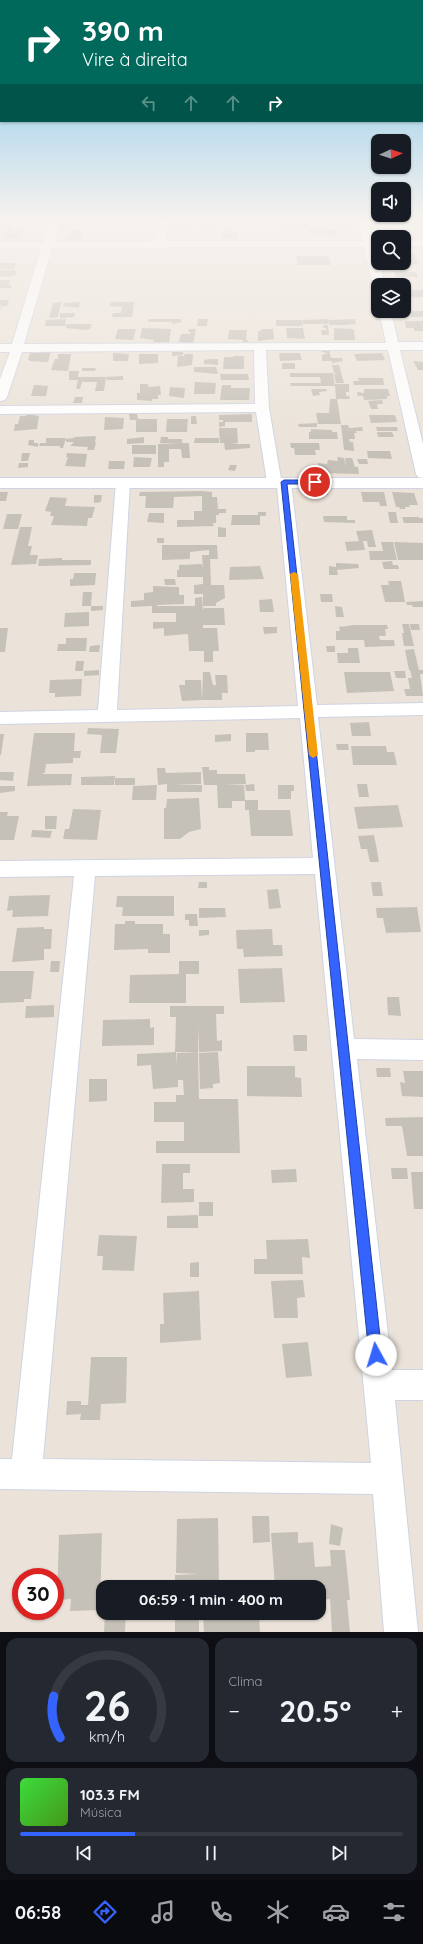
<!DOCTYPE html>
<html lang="pt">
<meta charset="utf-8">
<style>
body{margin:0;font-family:Quicksand,sans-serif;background:#242831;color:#f1f3f6;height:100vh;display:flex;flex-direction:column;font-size:15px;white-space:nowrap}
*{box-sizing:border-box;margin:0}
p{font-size:13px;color:#9ea1a6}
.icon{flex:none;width:22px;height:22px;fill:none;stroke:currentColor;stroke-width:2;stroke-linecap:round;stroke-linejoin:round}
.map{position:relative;height:1632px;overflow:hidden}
.drawer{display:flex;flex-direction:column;gap:6px;padding:6px;background:#0d0f14;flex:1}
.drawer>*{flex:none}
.guide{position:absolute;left:0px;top:0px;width:423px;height:122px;box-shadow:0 1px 3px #0004;background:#00695c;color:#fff;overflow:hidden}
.needle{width:26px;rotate:87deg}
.buttons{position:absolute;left:371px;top:134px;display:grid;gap:8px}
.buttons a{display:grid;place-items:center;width:40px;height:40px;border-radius:8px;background:#171b24;box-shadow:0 1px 3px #0004;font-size:20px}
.speed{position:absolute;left:12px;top:1568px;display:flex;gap:8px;font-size:20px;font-weight:700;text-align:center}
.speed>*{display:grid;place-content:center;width:52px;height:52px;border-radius:50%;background:#171b24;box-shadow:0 1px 3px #0004;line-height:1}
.speed .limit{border:6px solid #d22;background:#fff;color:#111}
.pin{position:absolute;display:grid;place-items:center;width:34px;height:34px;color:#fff;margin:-17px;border:2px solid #fff;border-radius:50%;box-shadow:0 1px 4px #0007}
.me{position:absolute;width:44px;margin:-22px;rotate:354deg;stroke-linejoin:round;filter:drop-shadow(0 0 3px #0008)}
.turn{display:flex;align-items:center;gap:14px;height:84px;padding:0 16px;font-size:18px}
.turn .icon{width:52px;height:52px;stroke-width:2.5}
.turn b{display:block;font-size:28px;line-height:34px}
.lanes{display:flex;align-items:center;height:38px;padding:0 16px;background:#0003;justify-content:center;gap:20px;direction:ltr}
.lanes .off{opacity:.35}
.big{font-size:30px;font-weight:700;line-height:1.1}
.drawer .card{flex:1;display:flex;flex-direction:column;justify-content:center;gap:6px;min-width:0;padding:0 14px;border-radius:12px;background:#242831}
.drawer .dial{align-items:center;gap:0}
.dial svg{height:104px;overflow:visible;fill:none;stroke:#363941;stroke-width:7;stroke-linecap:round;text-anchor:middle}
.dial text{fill:#f1f3f6;stroke:none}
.song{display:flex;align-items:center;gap:12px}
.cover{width:48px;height:48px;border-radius:6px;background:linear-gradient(135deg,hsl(120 70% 55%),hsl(100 70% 35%))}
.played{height:4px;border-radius:2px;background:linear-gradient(90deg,#3463fe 30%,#363941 30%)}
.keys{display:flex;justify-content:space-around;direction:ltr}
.heat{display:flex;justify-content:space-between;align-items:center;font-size:22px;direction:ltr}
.drawer .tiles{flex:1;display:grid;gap:6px;grid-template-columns:1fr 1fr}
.card:last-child{grid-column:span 2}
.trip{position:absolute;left:96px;top:1580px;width:230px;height:40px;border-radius:12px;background:#171b24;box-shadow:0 1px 3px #0004;font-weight:700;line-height:40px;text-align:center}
.tab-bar{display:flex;height:64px;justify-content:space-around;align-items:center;background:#090b0e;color:#9ea1a6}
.tab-bar .icon{width:28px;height:28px}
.tab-bar .active{color:#3463fe}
.tab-bar b{font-size:18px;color:#f1f3f6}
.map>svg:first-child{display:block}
</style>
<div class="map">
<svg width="423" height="1632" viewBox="0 0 423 1632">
<rect width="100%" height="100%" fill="#ebe3d9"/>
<path fill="#c6c1b8" d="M9,219H27L26,220H33L32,225H25V223H8Z
M172,219L180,220V222H195V219L217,221V227H200V224L189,226V224H187V229L171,231V229L174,228V224H172Z
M234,219H262L268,220V224H272V226H267L266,224H240L235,223Z
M286,219H308L301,221L312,222L313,224H308L309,227H294L295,233H287L285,226H274L273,224H287Z
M332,219H351L354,224H349L350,227L342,228H335L334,224L333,226H326L325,224H331Z
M399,219H403L404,221H415L416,223H413V226H397L396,224H369L368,221H398L399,224H401Z
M7,225H14L13,231L23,230L20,239H4Z
M61,225H76V227H68L67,231H64L60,230Z
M308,229H335L337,236L310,234Z
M69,230H83V235L80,237H82V239L66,240Z
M222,231H238L239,239H223Z
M404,254H415L418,264L394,266L393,263L407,262Z
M296,256H329L331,265H298Z
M0,263H16L14,269H0Z
M0,270H17L15,276L0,277Z
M394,271L416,272L418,277H396Z
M0,280H10L9,285H12L11,288H0Z
M404,290H423V297L404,298Z
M0,300H9L7,306H2L1,310Z
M61,302L58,317L49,318L53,303Z
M80,302L79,308L63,306L64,303Z
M114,302H134L132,317H112L113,313H121L122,307L110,306V303Z
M405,311H423V317H411L410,313H406Z
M60,313H75L74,317L60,318Z
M66,319L65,326H45L46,320Z
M149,319H181V322L172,324V322H148Z
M198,319H208L207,326H197Z
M328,319V324H303V320Z
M355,319L356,324L344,325H329L328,320Z
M276,320H302L303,326H276Z
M405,321H423V331H414V328H406Z
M66,324H92L90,329L84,330L66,328Z
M324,325H328L329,335H322L321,330H326V328H323Z
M142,328L171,329L169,342H153L154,340L140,338Z
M286,328H303L305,339L287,338Z
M334,328L354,329L355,340H334Z
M118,329H136L133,340L115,339Z
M189,329H196L193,343L179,342L181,334H190L191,332H188Z
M261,329H273L274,339L258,341V331H261Z
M229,330H247L246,340H248V342H243V340L228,339Z
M321,349H329L331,358H342L343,361L332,363V361H322V355L328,353L322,352Z
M38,351H51L48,362L29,361L30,360H28L30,353H37Z
M172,352H183V355L172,356Z
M113,353L129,354L128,361H113Z
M279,353H300L302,360L280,361Z
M382,353L385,360L357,361L354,354Z
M58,354H71L68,371L51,370L55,359H58Z
M139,354H158V363L139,364Z
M185,354H193L192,365L177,367L178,356H184Z
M233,356H244V369H223L224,357H233Z
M210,359H218V365L204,364V360Z
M413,361L423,362V370H418Z
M282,363H295V369H282Z
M332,365H339L344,383H336L334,374L338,373H334Z
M194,367H216L218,374L194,372Z
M82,368H96L95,371H82Z
M69,371H79L78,377H106L104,391H95L97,382H82L80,389H76L78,380H69Z
M290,373H333L335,386H291L290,383H321L320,377H290Z
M220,374H248L249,380H221Z
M123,376V380H107L106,377Z
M358,378H383L384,385H354L353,381H359Z
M195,382L216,383L215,394H194Z
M140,384H148V387L160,386L161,395H158V399H152V401L137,400V393H140Z
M335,384H349V392H346V396H349L350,399H336Z
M34,385L48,386L46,396H31Z
M222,385H231V388H250L249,400H220Z
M170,387L185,388L184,398L169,396Z
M311,389H326L327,391L319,392L320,395L313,396Z
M364,389H388L390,396H387V399L364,400L363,396H358L357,392L364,393Z
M75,397H83L82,403H73Z
M330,399H337L341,424H318L316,413H329Z
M382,400L383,404H377L378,409H371L368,401Z
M26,414L39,416L37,429L14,431L15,424H18L20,416H26Z
M129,414H137L138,420H130Z
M252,414V422H225V426L219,427V422H223V420H219V415Z
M369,415H395L397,422L371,423Z
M191,416H196L197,424H191Z
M105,417L124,418L123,429L104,430Z
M138,419H157V432H136V421Z
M167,419H188L187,432H166Z
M317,423V427H299L298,424Z
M341,425H348L349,428L362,427L363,431H356L357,433H354L355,439H349L350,442H353L354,451L344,450Z
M376,427H397L398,431H377Z
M219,428H237L238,443L232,444H250V448L225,450L224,443H220Z
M311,429L332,430V432H337L338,439H309V432H311Z
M377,432H392L394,437H378Z
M96,436L95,443H87H96L94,450H87L88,447L70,446L74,442H66V439L74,438V437Z
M144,437V443L127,444V439Z
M161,437H168V439H182V443H189L190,458H182L181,449H169V462H164V467H158V444L179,443H160Z
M46,438H66L63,448H60V446H39L40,443H46Z
M195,438H219V443H194Z
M29,440H34V443H38V447L28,445Z
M290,443H319L320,450H315L316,455H295L294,448H291Z
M132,445H156V454H132Z
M367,451H390L392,459L368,458Z
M22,453H30L28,461H21Z
M67,453L87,454L85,467L65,466L68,457H66Z
M134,457L152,458L150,467H133Z
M337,457L344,458L346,467L345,458H352L355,467H358L359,474L319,473L318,463L327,464L328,460L338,461Z
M357,459H367L368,464H359Z
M109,461H125L124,469H108Z
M19,463H28V467L18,468Z
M230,465H237L235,471L228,470Z
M327,488L328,495H320V489Z
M202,491L212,492V497H217L218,509H226V513H219V515H216V523H213L214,526L177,527V520H194V511H202V496L174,497L173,508H145L146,496H139L140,492Z
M0,492H8L6,501H0Z
M361,492H384L387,506H380L379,502H363Z
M392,492L414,493L418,505H409L410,507H405V509H400L399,507H396Z
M94,495H102L101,502L94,503Z
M50,497L67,498L65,506L95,507L92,518H88L87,526L51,525L54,516H50L51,512L45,511Z
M258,512H266V516H260V525H231L232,515H258Z
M388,512H396L398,523H390Z
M149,513H164V523L147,522Z
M7,514H22L18,529H3Z
M323,516H347V520H355V523L324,522Z
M402,517H419V518H423V523H404Z
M20,527H32L28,546H32L30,555H38L36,564L11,565Z
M218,527L226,528V537H218Z
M372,530L376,547H368L367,541H363L365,550L347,551L345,542L359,541L356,531Z
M157,538H164V543H157Z
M381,542H393L397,560H370L369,551H383Z
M394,542L423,543V560H398Z
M162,545H217L218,559H210L211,585H224L225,598L216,603V606H203V594H194V585L203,584V577H177V570H179V565L202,564L203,569L202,555H209V550L190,552V559L162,560Z
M62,558V560H91V565L38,566L39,559Z
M392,561L393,565H398L399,569H384L382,562Z
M336,563L358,564L359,568L337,570L338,575H329V566L336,567Z
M260,566L264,579L229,580L230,567Z
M74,573H96L95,585L70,586V579H73Z
M164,579H175L176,585H165Z
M388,581H401L405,602H385L381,585H389Z
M153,586L179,587V595H184V604L157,605V606H195V598L202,597L203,610L204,608H224L225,625H203V628H217L219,651H209H213V662H204V651H189L188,634L164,636V628L153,629V622H176V613H152V606L131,607V601L144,600V593L153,592Z
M83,592H92L91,606H82Z
M320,594H332L333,602H321Z
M272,599L274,612H260L259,600Z
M423,601V607H413L412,605H407L406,602Z
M91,606H103V610L91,611Z
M335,606L342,607L344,617H336Z
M89,612V626L64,627L65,613Z
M402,624H409L414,646H404L402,633H404Z
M410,624H419L420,630H411Z
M354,625H387L388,629H385L386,636H379L380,640H394L395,646L365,647L364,640H336V631H340L339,627Z
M263,627H277V633L264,634Z
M0,628H8L5,652H0Z
M66,638H87L86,651H57L58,644H66Z
M100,645L99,652H89L90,646Z
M326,646H335V652H327Z
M348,648H358L360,663H338L337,653H348Z
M414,649L419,670H423V674H420L423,696H406L404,689H410L408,678H412L410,670H409L405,650Z
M76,661H84L83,671H75Z
M99,670V675L84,676V671Z
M394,671H405L406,678H396Z
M203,672H210L213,685H216L215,675H227L228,693H222V700H202Z
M344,672H390L394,691L347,693Z
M82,679L81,696L55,697V693H49L50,680Z
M185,680H201L202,700L182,701L179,685H185Z
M369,722L371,736H352L350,723Z
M88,728L119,729L116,753H100L102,735L87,734Z
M34,733H49L48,740L49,733H75L74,751H81L80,758H73V763L46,764L45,773H43V774H72L71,785L27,786Z
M246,733H268L269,750H255V752H246Z
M0,734H4L1,755H0Z
M231,734V741L215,742V735Z
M336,744H348L349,750H337Z
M351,746H386L387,752H394L397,765H353Z
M202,767H209V770H217V774H245L246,784L225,785H244L245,800H258V810H290L293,836H251L249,810H245V801H232V808H218L217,785H204Z
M157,768H165L166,773L201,772V784L173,785H202V792H167V784L158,785Z
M0,772H14L13,781L0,780Z
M115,776L114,785H81V777Z
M115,778H135V785H115Z
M254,784L255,791H246L245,785Z
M357,784H367L369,797H359Z
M157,785L156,800H132L133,786Z
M278,785H294V791H291V799H278Z
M0,786H15V791L0,793Z
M199,798L201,829L189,832L180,839H164V808H166L167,799Z
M398,805L403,827L358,829L354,807Z
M73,809L101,810L97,840L63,839L65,829H69Z
M0,812H8L7,816H19L14,840H0Z
M45,816H57L56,829H45Z
M32,830L52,831L50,838L31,837Z
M374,835L377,850L379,862H370L367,849H361L358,836Z
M199,882H207V888H198Z
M371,882H381L383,896H373Z
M278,889L281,908L269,909L267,890Z
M50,895L48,916L12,917L13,910L7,911L9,896Z
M117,896H174V916H122L123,907H116Z
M417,907L421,932L386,933L383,918H377L376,908Z
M199,908H225L226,917L199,918Z
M185,914H197L198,926H189V920H185Z
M125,921H135V924H163V934H170V953H148V949L114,950L115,924H125Z
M44,927V929H52L51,949H44V960L12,962L17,928Z
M272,929L273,945H282L283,956L244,957L243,949H237L236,930Z
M199,930H209V935L199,936Z
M51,961H60L59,972H50Z
M179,961H199V974H186V1003H129L130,975L179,974Z
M282,968L285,1002L240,1003L238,969Z
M0,971H34L31,999H24V1002L0,1003Z
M387,997H399L401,1016L388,1015Z
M54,1005V1017L25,1018L26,1006Z
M170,1006H224V1014H216L217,1041L222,1040V1051L199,1052L198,1025V1052H175L176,1017H170Z
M150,1019V1028L154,1027V1045L102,1046L103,1020Z
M293,1035H307V1051H294Z
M176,1052L177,1064V1053L198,1052L199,1099H238L240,1153H156V1141H184V1122H154V1102H176V1095H184L183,1080H178V1087L153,1089L151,1065L137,1066V1054Z
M218,1052L220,1083L213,1084V1088L200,1089L199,1053Z
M247,1066H295V1077L301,1078L302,1097L247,1096Z
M376,1068H390L391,1077H377Z
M403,1071H423V1097L402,1096L400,1082L405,1083Z
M89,1079H107V1101L89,1102Z
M423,1117V1156H407L402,1126H386L385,1118Z
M162,1164H190V1173H183V1189H194V1202L161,1203Z
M391,1168H407L408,1179H392Z
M296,1169L297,1182L272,1183L271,1170Z
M411,1172H423V1209H414Z
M199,1202H213V1216H199Z
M198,1215V1228H167V1216Z
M99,1235L137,1236L134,1271L102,1270L103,1256H97Z
M308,1239L310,1258L302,1257L303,1274H254V1259H267L266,1240Z
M199,1262V1277H190V1263Z
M303,1280L305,1297L297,1298L298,1318H274L271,1281Z
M199,1291L201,1340L160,1343V1324H164L163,1293Z
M308,1342L312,1376L286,1378L282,1344Z
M91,1357H127L126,1403L101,1404L100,1420H80L81,1414L66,1415L67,1401H81V1405H88Z
M252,1516H269L270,1542L253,1543Z
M218,1518L219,1587H199V1580V1587H175V1575L199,1574L176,1573L177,1519Z
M331,1524L343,1528L340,1546L329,1544Z
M298,1532V1543L313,1542L315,1567L331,1566L330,1550H345L350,1600H347L350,1632H332L330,1599L319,1600V1587H275L271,1533Z
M102,1533L100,1610L70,1611L71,1599L57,1600L59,1535Z
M105,1613H126L125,1632H104Z
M175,1613H199V1632H175Z
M203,1613H259L260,1632H204Z"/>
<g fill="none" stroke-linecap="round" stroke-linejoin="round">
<defs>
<path id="street" d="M50,219H60L54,242L155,241L159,219H169L166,241H362L357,219H367L373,241H378V247H375L385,285H378V288L373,285L364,247L52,248L24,344L386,343L379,311H391L398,342H423V350H400L423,444V478L418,477L416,474L388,350H266L269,408L281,479H289L291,482L317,705L423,703V715L318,717L354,1039L423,1040V1060L357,1059L392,1370H423V1400H395L418,1632H384L373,1494L0,1489V1459H12L74,876L0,877V861L313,858L300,718L0,724V712L98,710L116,482L118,479H128L130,482L117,710L298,706L277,486L269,485L267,482L256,412L0,414V406L255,404L254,350L22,352L7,397L5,400L0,401V379L10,352H0V344H12L41,248H0V242H43ZM315,874L371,1463L43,1459L95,876Z
M423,240V246L404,247V241Z"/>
<path id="secondary" d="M0,478H423V488H0Z"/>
</defs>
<use href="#street" stroke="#cfd3e2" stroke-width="2"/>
<use href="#secondary" stroke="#cfd3e2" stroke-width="2"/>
<use href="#street" fill="#fff" fill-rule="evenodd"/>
<use href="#secondary" fill="#fff" fill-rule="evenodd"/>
</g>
<linearGradient id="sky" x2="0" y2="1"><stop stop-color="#75c0ec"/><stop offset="0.49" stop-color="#f6f2ee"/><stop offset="1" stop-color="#f6f2ee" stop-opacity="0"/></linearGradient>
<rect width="423" height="447" fill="url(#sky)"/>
<path fill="#3463fe" stroke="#2240a5" d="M315,480L317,481V484H287L382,1355L380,1359L376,1361L371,1359L369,1355L281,482L284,480Z"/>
<path fill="#f59e0b" d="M294,572L298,574L318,755L313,758L309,755L290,574Z"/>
</svg>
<div class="buttons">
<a><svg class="needle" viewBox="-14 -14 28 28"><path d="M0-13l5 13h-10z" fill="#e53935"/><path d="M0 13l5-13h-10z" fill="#9ea1a6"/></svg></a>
<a><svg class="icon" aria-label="sound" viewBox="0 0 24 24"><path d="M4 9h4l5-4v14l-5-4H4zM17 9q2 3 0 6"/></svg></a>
<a><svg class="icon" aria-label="search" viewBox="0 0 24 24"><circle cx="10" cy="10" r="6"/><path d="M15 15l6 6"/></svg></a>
<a><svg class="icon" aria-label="layers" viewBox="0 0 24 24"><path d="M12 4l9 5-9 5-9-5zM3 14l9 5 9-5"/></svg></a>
</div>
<div class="speed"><div class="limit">30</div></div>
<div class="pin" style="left:315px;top:482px;background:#d93025"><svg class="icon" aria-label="arrive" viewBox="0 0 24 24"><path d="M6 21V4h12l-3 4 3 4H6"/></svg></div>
<svg class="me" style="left:376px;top:1355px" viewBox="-20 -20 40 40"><circle r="19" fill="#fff"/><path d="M0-13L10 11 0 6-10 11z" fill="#3463fe"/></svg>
<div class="trip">06:59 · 1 min · 400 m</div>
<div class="guide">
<div class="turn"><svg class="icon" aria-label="right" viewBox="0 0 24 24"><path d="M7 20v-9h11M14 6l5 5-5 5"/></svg><div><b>390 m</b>Vire à direita</div></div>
<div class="lanes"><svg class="icon off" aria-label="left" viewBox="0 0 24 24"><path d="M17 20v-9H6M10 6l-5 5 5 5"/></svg><svg class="icon off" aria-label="ahead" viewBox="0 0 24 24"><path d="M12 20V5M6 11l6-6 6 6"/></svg><svg class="icon off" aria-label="ahead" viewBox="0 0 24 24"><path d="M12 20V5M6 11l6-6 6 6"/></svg><svg class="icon" aria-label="right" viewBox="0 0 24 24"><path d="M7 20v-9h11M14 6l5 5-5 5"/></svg></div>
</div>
</div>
<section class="drawer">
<div class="tiles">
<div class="card dial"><svg viewBox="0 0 100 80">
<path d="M14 69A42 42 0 1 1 86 69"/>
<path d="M14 69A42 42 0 0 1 9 37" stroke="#3463fe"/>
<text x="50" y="56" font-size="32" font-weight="700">26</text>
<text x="50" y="72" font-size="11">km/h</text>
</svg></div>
<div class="card"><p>Clima</p>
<div class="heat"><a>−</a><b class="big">20.5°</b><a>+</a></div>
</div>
<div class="card">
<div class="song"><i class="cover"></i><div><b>103.3 FM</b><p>Música</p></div></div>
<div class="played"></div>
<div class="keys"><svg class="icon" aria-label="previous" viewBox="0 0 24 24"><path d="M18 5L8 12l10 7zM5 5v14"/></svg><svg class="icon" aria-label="pause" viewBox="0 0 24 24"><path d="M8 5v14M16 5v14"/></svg><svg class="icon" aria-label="next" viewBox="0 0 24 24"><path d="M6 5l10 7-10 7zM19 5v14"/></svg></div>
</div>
</div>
</section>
<nav class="tab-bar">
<b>06:58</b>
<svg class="icon active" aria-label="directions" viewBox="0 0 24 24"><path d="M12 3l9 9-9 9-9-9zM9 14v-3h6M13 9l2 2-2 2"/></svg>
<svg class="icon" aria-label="music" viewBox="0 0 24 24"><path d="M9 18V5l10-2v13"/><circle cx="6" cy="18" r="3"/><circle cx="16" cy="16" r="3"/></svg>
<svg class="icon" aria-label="phone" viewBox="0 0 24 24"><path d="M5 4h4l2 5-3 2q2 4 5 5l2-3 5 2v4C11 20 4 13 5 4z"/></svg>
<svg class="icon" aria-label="climate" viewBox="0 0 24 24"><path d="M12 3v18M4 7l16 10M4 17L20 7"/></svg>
<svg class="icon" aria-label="car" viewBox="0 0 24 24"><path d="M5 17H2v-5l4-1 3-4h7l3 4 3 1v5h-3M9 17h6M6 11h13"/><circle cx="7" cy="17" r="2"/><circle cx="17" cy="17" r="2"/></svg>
<svg class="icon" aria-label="filters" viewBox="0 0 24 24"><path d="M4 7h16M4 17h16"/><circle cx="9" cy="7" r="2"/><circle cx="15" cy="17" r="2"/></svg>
</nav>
